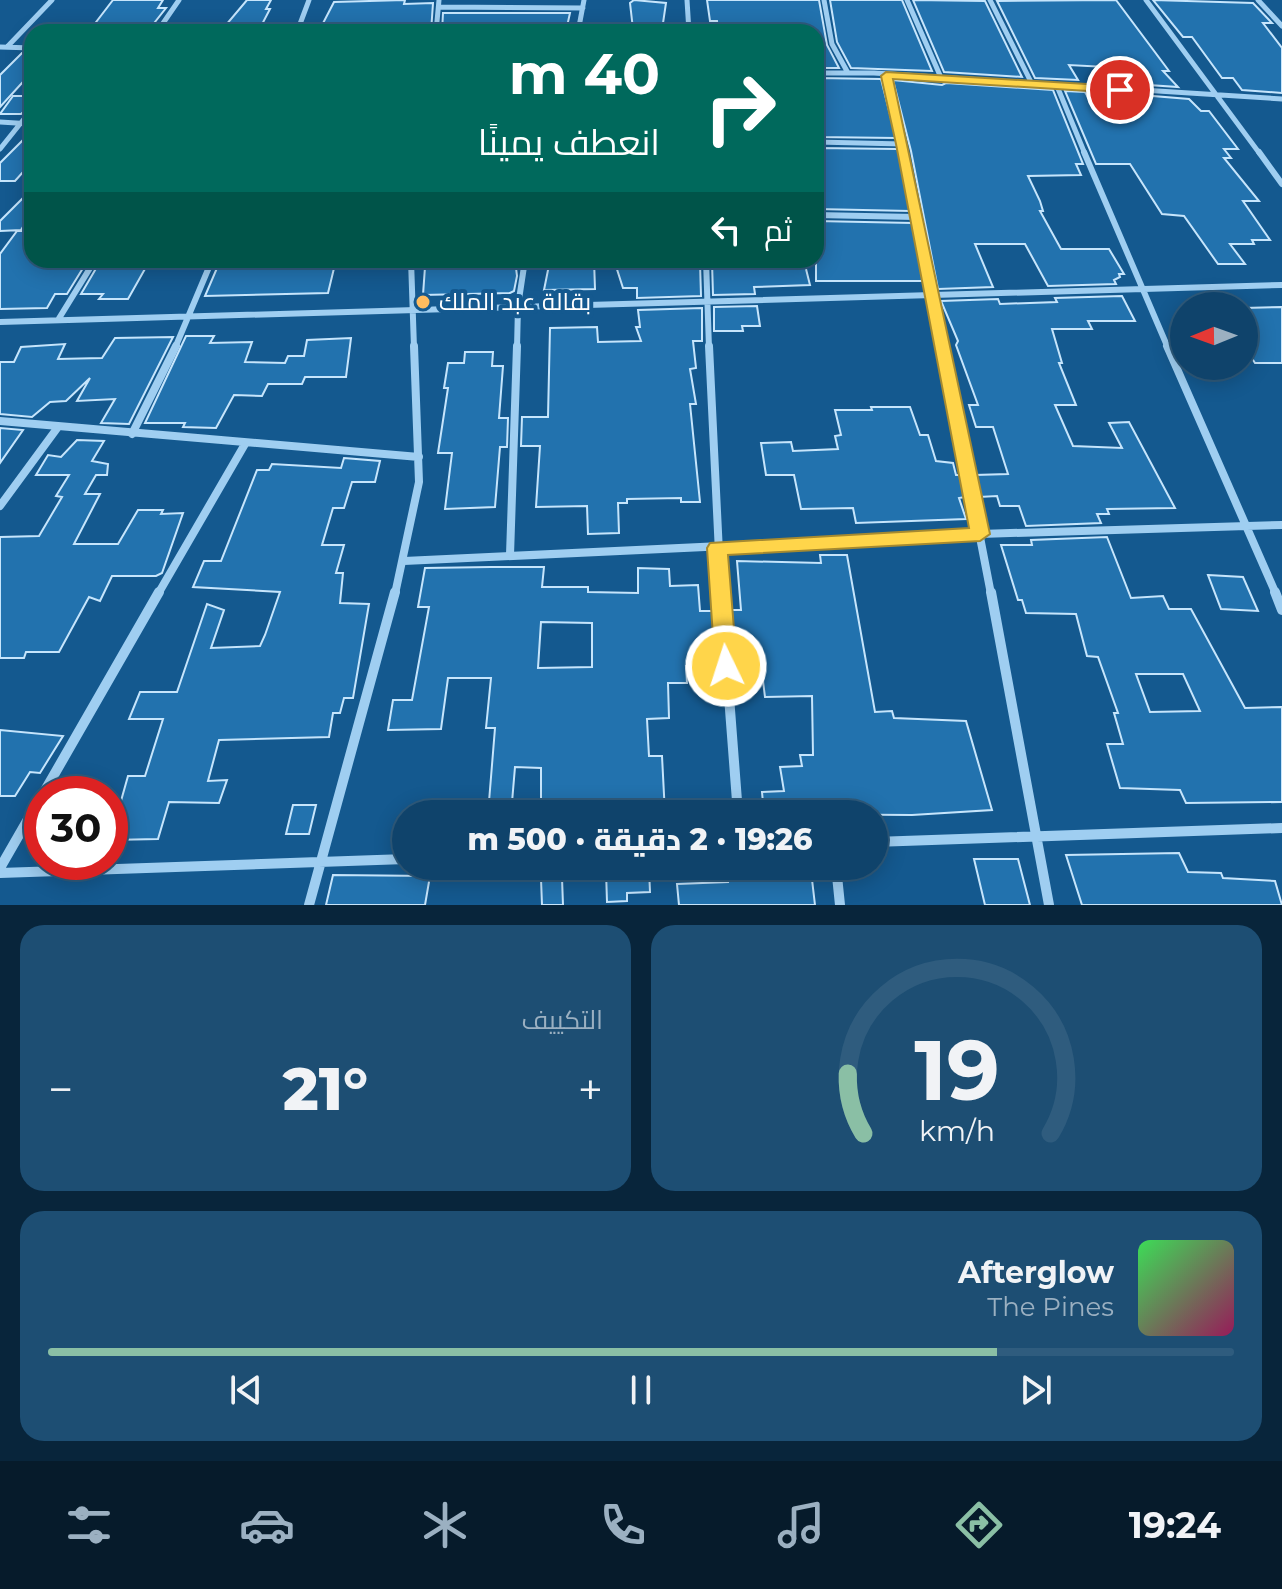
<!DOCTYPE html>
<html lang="ar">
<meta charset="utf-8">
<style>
body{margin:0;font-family:Montserrat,Cairo,sans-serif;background:#1d4e73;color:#f1f3f6;direction:rtl;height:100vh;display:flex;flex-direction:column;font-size:30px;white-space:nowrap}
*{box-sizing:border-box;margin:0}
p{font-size:26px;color:#9bb0c1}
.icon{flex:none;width:44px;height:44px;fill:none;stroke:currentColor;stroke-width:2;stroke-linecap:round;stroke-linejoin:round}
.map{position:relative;height:905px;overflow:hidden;direction:ltr}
.panel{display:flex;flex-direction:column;gap:20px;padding:20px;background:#08253b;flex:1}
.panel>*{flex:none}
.banner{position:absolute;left:24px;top:24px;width:800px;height:244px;border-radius:24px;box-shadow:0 4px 20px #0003,0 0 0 2px #2f5c7e;direction:rtl;background:#00695c;color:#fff;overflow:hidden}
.needle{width:52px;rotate:269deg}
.controls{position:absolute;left:1170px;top:292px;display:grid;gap:16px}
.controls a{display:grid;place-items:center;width:88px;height:88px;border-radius:50%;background:#0f436b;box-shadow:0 4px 20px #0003,0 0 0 2px #2f5c7e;font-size:40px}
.speed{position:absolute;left:24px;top:776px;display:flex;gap:16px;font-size:40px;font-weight:700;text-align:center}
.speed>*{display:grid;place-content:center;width:104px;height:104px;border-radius:50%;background:#0f436b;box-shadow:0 4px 20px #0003,0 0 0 2px #2f5c7e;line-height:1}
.speed .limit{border:12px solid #d22;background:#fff;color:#111}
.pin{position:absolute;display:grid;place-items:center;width:68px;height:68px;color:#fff;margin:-34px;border:4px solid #fff;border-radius:50%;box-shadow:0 2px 8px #0007}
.me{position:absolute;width:88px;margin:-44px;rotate:356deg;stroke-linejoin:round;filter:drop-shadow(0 0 6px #0008)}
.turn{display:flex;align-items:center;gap:28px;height:168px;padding:0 32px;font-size:36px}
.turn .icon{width:104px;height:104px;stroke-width:2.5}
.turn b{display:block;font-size:56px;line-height:68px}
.then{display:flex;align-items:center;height:76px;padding:0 32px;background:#0003;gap:16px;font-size:30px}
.big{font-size:60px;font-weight:800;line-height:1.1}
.panel .card{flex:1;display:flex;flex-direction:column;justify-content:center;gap:12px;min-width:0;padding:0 28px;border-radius:24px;background:#1d4e73}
.panel .dial{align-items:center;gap:0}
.dial svg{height:208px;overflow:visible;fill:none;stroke:#2f5c7e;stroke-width:7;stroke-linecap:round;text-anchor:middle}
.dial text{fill:#f1f3f6;stroke:none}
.song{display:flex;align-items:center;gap:24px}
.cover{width:96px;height:96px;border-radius:12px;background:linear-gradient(135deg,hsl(130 70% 55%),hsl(330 70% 35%))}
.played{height:8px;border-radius:4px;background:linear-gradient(90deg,#8abfa5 80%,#2f5c7e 80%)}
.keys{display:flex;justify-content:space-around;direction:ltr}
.heat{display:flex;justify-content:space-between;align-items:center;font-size:44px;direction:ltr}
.panel .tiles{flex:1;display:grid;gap:20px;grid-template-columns:1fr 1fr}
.card:last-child{grid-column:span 2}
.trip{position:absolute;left:392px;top:800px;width:496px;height:80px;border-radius:40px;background:#0f436b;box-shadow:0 4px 20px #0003,0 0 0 2px #2f5c7e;font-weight:800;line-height:80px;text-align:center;direction:rtl}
.tabs{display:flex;height:128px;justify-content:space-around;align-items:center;background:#061b2b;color:#9bb0c1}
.tabs .icon{width:56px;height:56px}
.tabs .on{color:#8abfa5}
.tabs b{font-size:36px;color:#f1f3f6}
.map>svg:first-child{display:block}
</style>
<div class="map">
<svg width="1282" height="905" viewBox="0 0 1282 905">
<rect width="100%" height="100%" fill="#14598f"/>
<path fill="#2272ae" stroke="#c6e5fc" stroke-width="2" fill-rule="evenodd" d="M113,0H163L158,8H166L147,32L90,30Z
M247,0H271L266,9H270L258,32H220Z
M405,0L404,4L433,3L431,32H324L326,29H320L334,2Z
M634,0L666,3L662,30L633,29L630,3Z
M707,0H819L827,45L839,68H816V32L718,31L717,21H710Z
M830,0H902L932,71L851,68L837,42Z
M913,0L985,1L1022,77L944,72Z
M1116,0L1169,71H1163L1178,87L1134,84L1126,68L1069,65L1078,80L1035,78L997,1Z
M1153,0L1253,3L1272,23H1263L1282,48V93L1242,90L1233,78H1222L1192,37H1183Z
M443,13H570L566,31L442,32Z
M22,53H32V72L0,107V75Z
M816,78L881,79L896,138L816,137Z
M893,80L942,85L946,83L1053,90L1083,164H1076L1081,175L1028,176L1040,201L1043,211H1040L1061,249H1109L1124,274H1119L1120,277L1114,280L1116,284L1048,286L1025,244H975L993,287L938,289L911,151Z
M1065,91L1085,92L1094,108H1146L1140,95L1189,99L1201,111H1209L1238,149H1224L1231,158H1224L1259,201H1243L1270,240H1252L1254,244H1230L1245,264H1218L1184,216L1162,214L1130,164H1096Z
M13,96H32V104L21,114H0Z
M32,131V162L15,181H0V163Z
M816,148L898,149L910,211L816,209Z
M32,189V212L21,230L0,231V221Z
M816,221L913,223L924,281H816Z
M17,231H32V260H88L67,294H55L47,308L0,309V254Z
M101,260H150L128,299H99L103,294H81Z
M308,260H336L328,293L205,296L217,268L307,266Z
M515,260L517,276L514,291L510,293L423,295L425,267H431L433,261Z
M550,260H594L595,289L544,290Z
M614,260H674V263H700L701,296L637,298V288H623Z
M724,261L728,267L805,265L810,285L754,287L755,294L713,295L712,262Z
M1122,296L1135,321H1088L1092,329H1052L1062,363H1059L1076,405H1055L1073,446L1122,448L1109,423L1129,422L1175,508L1107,509L1109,514H1097L1101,523L1026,526L1019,506H1000L997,496L979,497L975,475L1008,474L993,427H976L969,405H978L956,345L958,341L941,301L998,299L1000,304L1057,302L1055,298Z
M757,306L760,326H742L743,331H714V307Z
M1282,307V363H1255L1244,346V308Z
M702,308V341H693L696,368L690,369L696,404H690L700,502H681V498L627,499V503H618L619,533L588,534L587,506L536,507L540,446H521L522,417H548L550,328L597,327L598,342L641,341L636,327H640L638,310Z
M186,336H214L210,343L252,342L245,362L285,363L288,356H304L307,340L351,338L346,377H305L302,384H268L262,396L234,395L216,428L183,427L185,423H145Z
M173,337L129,424L101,423L115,399L77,401L90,378L66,401L50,402L32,417L0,414V362H14L21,347L65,344L58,359L102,358L115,338Z
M465,352H493L492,366H503L499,418H508L507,447H500L495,507L445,509L452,453H438L448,388H444L448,363H464Z
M871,407H910L920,435H928L936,461L953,463L956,475H961L965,497L959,498L966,519L856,523L853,508L801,509L794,475H766L761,443L791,442L793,451L838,449L835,436L841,435L835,410H872Z
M0,428L23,430L0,463Z
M77,440L104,441L92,461L108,464L107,475H96L85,494H100L74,544H118L138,510H163L161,514L183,513L162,573L156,576H112L100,601L89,597L59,652H26L24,658H0V537L39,536L62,497L56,496L69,475H36L48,455L61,457Z
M344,458L380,461L375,482H352L344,508H333L322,545H344L336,573H343L340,603L369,604L353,698H344L340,713H333L329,737L219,740L208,781L227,780L219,803L169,802L158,839L110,840L128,776H145L163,719H129L140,692H177L207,604L224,610L211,648L260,646L265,635L280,592L193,587L204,561H221L257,470H269L272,464L341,468Z
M1107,537L1131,598L1163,596L1169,609H1191L1245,708L1282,707V802L1186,803L1180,790L1120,788L1107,744H1123L1114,713H1118L1098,657L1087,656L1076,614L1026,613L1022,600H1018L1001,545H1032L1031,540ZM1136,674H1183L1200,711L1150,712Z
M820,555H847L875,712L892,711L894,718L966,721L992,810L912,815L764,814L762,792L784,791L780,767L802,766L800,755H813L812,696L765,697L762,673H750L748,640H733L730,610H741L737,561L821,563Z
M491,567H544L542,587H588V592L638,593V568L669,569L670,586L698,585L700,611H714L717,640H709L713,666H686L687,683H668L669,718L647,719L649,756H662L665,814H541V768L515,767L511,814H488L495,728H486L491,678H448L441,729L388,730L393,700H412L429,607H418L425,568ZM541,622L592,623V667L538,668Z
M1208,575L1243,577L1258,611L1221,609Z
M0,730L63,736L40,773L30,772L15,796H0Z
M293,805H316L309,834H286Z
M1179,853L1188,872L1221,873L1223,878L1275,881L1282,905H1082L1066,855Z
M974,859H1018L1030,905H985Z
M649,869L650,892L627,893V901L607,902L606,871Z
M811,871L815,905H679L677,884L728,882L727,873Z
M333,875L430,876L425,905H326Z
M562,878L563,905H542L541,879Z"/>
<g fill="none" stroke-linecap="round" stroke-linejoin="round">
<path stroke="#9fcef1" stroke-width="5" d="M687,0L689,32
M824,0L832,44L848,73
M907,0L942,80
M990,0L1032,84
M1146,0L1260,154
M1258,0L1282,26
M439,7L583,8
M157,32L179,0
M297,32L309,0
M436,32L439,0
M578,32L584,0
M0,47L32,48
M7,47L52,0
M816,73H874L1282,99
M886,76L905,154
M1057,86L1085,154
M0,122L32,124
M816,142L903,144
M0,149L32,109"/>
<path stroke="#9fcef1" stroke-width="6" d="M905,152L943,348
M1084,152L1168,348
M1259,152L1282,184
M816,215L915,217
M411,260L414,348
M706,260L709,348
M58,320L95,260
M0,322L1282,285
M175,348L212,260
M517,348L518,306L525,260"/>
<path stroke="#9fcef1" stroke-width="8" d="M709,346L721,594
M943,346L991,594
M1167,346L1276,594
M0,421L419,457
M132,434L176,346
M0,506L58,427
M510,555L517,346
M404,561L980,534L1282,525
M158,594L245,444
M395,594L419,482L414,346"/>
<path stroke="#9fcef1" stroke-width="10" d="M721,592L738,814
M991,592L1049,905
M1275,592L1282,610
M43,794L159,592
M874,842L1282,828
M836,866L840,905
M0,868L42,795
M0,873L406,859
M309,905L395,592"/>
</g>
<path fill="#ffd54a" stroke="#a68a30" stroke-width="2" d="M886,72L1120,86L1126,90L1120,93L893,79L990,534L980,541L728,555L737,666L734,672L726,675L718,672L715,666L707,548L710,543L969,528L896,144L881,76Z"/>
<circle fill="#ffbc5f" stroke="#14598f" stroke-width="3" cx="423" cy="302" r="8"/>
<g text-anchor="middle" stroke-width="8" stroke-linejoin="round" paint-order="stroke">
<g font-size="24" fill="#fff" stroke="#14598f" text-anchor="start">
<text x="439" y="310">بقالة عبد الملك</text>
</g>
</g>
</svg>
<div class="controls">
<a><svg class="needle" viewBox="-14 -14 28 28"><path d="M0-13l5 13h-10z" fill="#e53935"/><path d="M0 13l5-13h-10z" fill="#9bb0c1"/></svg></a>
</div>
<div class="speed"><div class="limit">30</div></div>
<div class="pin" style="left:1120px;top:90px;background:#d93025"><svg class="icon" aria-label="arrive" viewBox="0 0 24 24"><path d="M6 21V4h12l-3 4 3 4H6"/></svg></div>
<svg class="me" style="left:726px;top:666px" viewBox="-20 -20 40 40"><circle r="17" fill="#ffd54a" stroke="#fff" stroke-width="3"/><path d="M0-11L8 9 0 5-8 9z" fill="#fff"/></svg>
<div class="trip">19:26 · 2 دقيقة · 500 m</div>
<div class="banner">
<div class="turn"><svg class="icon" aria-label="right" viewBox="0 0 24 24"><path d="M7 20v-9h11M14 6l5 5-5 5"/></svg><div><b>40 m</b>انعطف يمينًا</div></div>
<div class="then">ثم<svg class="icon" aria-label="left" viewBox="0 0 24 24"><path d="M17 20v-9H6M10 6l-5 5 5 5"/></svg></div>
</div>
</div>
<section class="panel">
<div class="tiles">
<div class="card dial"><svg viewBox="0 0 100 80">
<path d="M14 69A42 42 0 1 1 86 69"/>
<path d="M14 69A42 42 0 0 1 8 46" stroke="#8abfa5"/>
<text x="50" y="56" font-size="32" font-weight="700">19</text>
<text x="50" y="72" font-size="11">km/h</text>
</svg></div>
<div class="card"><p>التكييف</p>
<div class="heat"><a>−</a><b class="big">21°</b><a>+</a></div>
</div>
<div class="card">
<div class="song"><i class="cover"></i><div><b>Afterglow</b><p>The Pines</p></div></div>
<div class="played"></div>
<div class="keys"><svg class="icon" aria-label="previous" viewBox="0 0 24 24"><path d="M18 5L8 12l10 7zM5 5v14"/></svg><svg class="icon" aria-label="pause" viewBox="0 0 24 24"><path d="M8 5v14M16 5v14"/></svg><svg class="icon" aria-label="next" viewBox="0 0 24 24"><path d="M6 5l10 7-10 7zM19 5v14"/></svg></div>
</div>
</div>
</section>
<nav class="tabs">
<b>19:24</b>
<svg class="icon on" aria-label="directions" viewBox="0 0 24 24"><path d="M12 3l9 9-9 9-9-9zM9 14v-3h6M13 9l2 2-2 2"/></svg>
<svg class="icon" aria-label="music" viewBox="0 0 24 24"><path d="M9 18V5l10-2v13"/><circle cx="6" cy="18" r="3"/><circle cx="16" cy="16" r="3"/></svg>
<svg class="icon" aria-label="phone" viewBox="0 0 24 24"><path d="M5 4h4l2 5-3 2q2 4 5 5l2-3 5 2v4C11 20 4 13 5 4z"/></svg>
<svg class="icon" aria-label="climate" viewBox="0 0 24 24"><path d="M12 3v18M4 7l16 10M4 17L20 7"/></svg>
<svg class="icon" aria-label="car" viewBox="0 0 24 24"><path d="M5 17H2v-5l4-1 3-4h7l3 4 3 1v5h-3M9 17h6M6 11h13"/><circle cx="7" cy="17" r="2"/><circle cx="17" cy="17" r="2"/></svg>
<svg class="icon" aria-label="filters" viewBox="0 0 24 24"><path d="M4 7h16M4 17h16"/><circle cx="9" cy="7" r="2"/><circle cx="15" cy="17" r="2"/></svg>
</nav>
